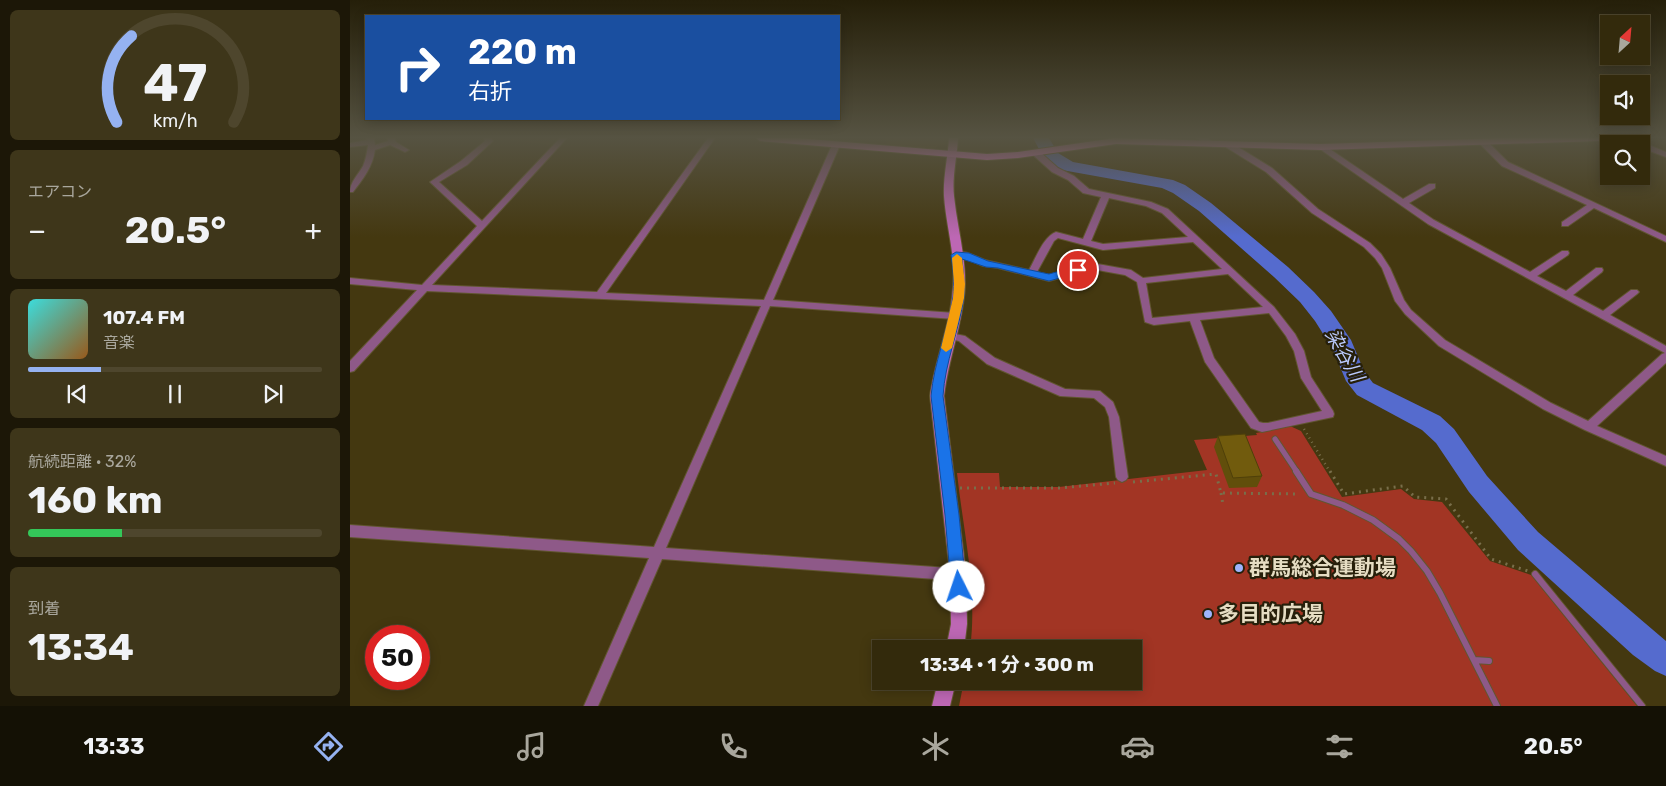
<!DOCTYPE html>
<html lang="ja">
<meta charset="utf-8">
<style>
body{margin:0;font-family:Rubik,"Noto Sans JP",sans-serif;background:#3e361a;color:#f1f3f6;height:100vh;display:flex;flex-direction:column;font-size:19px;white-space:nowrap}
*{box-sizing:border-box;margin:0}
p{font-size:16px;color:#a9a79d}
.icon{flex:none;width:28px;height:28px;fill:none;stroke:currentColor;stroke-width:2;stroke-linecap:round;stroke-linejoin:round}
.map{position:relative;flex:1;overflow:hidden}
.sheet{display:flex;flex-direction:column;gap:10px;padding:10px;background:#1c1707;width:350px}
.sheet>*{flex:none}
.hud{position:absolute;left:15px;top:15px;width:475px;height:105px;border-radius:0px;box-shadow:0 2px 12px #0003,0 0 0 1px #4e462d;background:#1a4fa0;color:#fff;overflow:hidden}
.needle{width:32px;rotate:26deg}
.buttons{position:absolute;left:1250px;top:15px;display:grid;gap:10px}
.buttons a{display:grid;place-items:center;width:50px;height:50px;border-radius:0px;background:#332a0c;box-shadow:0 2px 12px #0003,0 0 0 1px #4e462d;font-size:25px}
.speed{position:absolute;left:15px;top:625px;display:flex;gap:10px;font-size:25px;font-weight:700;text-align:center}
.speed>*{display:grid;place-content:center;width:65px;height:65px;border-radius:50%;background:#332a0c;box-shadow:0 2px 12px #0003,0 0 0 1px #4e462d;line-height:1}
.speed .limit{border:8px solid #d22;background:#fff;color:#111}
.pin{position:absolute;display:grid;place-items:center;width:42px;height:42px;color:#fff;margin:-21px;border:2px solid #fff;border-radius:50%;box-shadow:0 1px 5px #0007}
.me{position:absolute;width:55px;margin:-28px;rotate:356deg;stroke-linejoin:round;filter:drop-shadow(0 0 4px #0008)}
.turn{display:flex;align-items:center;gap:18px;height:105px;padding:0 20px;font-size:22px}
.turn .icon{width:65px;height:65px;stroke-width:2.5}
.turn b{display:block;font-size:35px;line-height:42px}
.big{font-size:38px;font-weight:700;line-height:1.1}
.sheet .widget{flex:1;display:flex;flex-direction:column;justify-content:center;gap:8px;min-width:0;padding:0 18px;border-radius:8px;background:#3e361a}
.sheet .dial{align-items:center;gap:0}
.dial svg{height:130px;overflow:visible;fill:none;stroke:#4e462d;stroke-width:7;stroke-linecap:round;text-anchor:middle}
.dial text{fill:#f1f3f6;stroke:none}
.song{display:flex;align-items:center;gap:15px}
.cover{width:60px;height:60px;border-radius:8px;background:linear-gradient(135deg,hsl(180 70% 55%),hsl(30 70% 35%))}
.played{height:5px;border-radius:2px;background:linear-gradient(90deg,#95b2f1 25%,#4e462d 25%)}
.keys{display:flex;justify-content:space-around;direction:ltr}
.heat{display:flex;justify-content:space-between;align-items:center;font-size:28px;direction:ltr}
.charge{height:8px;border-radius:4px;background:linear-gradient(90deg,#34c759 32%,#4e462d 0)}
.trip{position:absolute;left:522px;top:640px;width:270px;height:50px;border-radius:0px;background:#332a0c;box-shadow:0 2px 12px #0003,0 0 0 1px #4e462d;font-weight:700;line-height:50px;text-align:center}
.tab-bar{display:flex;height:80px;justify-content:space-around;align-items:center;background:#141105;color:#a9a79d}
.tab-bar .icon{width:35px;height:35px}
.tab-bar .active{color:#95b2f1}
.tab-bar b{font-size:22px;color:#f1f3f6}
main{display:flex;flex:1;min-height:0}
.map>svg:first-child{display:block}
</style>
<main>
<section class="sheet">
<div class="widget dial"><svg viewBox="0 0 100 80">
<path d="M14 69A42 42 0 1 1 86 69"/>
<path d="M14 69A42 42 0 0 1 23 16" stroke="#95b2f1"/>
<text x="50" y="56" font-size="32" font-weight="700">47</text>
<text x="50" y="72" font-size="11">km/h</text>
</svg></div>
<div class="widget"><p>エアコン</p>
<div class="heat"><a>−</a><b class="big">20.5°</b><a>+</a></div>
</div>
<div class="widget">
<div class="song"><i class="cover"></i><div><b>107.4 FM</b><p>音楽</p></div></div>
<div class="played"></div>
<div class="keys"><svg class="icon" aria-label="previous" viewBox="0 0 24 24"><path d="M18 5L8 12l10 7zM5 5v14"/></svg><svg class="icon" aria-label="pause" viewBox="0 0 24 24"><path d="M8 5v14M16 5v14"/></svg><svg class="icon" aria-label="next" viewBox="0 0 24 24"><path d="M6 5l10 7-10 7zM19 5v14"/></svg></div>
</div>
<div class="widget"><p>航続距離 · 32%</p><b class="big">160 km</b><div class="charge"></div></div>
<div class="widget"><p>到着</p><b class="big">13:34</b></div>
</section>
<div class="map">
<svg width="1316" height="706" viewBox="0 0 1316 706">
<rect width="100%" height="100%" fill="#443810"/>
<path fill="#4d3f0f" d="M142,138H207L201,145Z
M535,138H597L596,144L578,150L538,147Z"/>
<path fill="#a23524" d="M940,426L951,431L992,497L1051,489L1064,499L1092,502L1140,561L1181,575L1287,706H609L614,681H784V649H620C628,591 613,530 607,473H649L650,487H709L857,470L844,440L907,435L906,433Z"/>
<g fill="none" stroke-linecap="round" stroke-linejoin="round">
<path fill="#556bce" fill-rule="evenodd" d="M683,138H699L708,153L723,162L823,180L835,185L861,203L938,267L964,292L981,311L1001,340L1014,371L1023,383L1090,416L1104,429L1137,476L1188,532L1316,641V676L1305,671L1283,655L1168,550L1119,492L1086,443L1072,430L1007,395L996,381L982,348L965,321L950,302L924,277L849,211L823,193L812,188L712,170L695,160Z"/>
<defs>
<path id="service-far1" d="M925,439L947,472"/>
<path id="service" d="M946,471L961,494L993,505L1023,520L1049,539L1061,551L1077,571L1090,593L1147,706
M1185,574L1292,706
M1124,660L1139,661"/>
<path id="minor" d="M16,138H24L25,145L38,141L37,138H45L46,142L59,150L55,152L40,145L25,150C23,166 13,179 3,192H0C0,182 8,175 13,166C16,159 17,152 18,145L0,147V143L17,140Z
M134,138H141L143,141L117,165L89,182L132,221L210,138H217L82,285L247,292L358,138H365L256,293L414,300L482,145L489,143L490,145L423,300L605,313L610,316L605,319L420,306L316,548L599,568L608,567L613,569L614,573L613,577L599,580L312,559L248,706H234L299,558L0,537V525L304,547L411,306L77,291L4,371L0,372V361L67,290L0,284V278L72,285L127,226L80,182L111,161L135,141Z
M847,138H857L865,143L858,145Z
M1272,138H1282L1316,152V157L1291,148V144H1282Z
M1130,140H1136L1158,162L1316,236V242L1244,208L1218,226H1212V222L1237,205L1152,166L1130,144Z
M874,142H880L922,168L968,209L1020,243L1031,254L1040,268L1054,300L1061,310L1095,340L1201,403L1238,421L1312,354L1315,353L1078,224L967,147L968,145H974L1053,199L1079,184H1085V188L1059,203L1084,220L1180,272L1212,251H1218L1219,253L1218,255L1187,276L1216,291L1246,268H1252L1253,270L1252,272L1223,295L1253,311L1281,290H1287L1289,292L1287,294L1260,315L1316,346V363L1247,426L1316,456V466L1235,430L1193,409L1089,346L1055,314L1045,301L1032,268L1025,258L1014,247L962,213L916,172L874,146Z
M683,151H689L708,168L724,176L739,189L801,202L818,209L924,307L945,334L954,351L961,377L983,411L984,414L983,417L912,432L901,428L855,362L840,321L804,325L795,322L787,282L775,275L742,269L699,281L648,268L633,266L617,259L603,257L602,255C613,246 628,259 639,261C653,264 666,267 679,270C686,258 693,237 706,232L733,239L751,197L733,193L718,180L702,172L683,155ZM759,198L796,206L812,213L838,237L753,244L741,241ZM708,238L753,250L843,242L872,269L793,278L781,270L742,263L699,275L687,272L704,241ZM878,274L913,307L802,318L796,283ZM919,313L936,336L944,351L951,378L972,411L918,423H913L909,422L864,358L850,320Z
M600,333L615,336L645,358L715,389L750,391L763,402L769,417L778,477L776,480L772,482L768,480L766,477L759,417L755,407L744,398L710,396L637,364L609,341L597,338L595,336Z"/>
<path id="secondary" d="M599,138H608C607,157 602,177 604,196C607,226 616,256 615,287C613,324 598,359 594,396L616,573L617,624L614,649H596L601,624L600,573L580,396C585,359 601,324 603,287C606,256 596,226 594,196C593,177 598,157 599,138Z
M588,681H606L600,706H582Z"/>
<path id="primary" d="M406,138H447L637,154L668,152L765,138L971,144L1153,138H1253L1249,141L971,150L766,144L668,158L637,160L410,141Z"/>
</defs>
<use href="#service-far1" stroke="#615630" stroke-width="7"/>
<use href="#service" stroke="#615630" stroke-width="8"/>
<use href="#minor" stroke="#615630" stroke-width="2"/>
<use href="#secondary" stroke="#615630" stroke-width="2"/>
<use href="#primary" stroke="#615630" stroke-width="2"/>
<path stroke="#796e4a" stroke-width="2.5" stroke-dasharray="1 4" stroke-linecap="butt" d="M954,429L980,472"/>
<path stroke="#796e4a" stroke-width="3" stroke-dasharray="2 5" stroke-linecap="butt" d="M980,471L994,494L1053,486L1065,497L1096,499L1141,559L1178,571
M783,482L866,474L871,493L950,494
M610,488H709L765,483
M871,493L873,505"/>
<use href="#service-far1" stroke="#8e5988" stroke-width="5"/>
<use href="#service" stroke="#8e5988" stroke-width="6"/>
<use href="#minor" fill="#8e5988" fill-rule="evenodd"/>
<use href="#secondary" fill="#bd67b4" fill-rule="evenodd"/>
<use href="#primary" fill="#e172d5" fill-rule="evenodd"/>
</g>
<path fill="#614e0b" d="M868,436L912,476L907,487L879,488L864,447Z"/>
<path fill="#715b0d" stroke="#4f4009" d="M895,434L912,476L883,478L868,436Z"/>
<linearGradient id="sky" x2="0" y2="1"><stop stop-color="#251f09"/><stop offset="0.58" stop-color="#565342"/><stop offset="1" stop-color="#565342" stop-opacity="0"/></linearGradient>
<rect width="1316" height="237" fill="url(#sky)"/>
<path fill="#1a73e8" stroke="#114b97" d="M606,252L619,253L638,261L699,274L728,266L733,270L732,272L699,281L648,268L636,267L612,259C613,272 615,284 614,297C609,331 595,362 593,396L609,515L616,587L614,592L609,594L604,592L601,587L595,515L581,396C584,362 598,331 603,297C605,283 603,269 601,255Z"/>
<path fill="#f59e0b" d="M607,254L612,258L615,284L614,298L602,348L596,352L591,348L603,298L604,284L602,258Z"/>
<g fill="#9eb4fd" stroke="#261f0a" stroke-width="2">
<circle cx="889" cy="568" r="5"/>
<circle cx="858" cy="614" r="5"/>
</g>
<g text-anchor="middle" stroke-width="4.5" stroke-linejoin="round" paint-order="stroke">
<g font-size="19" font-style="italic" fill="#bbcbfe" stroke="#261f0a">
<text transform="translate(995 355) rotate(60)" y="7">染谷川</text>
</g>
<g font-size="21" font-weight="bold" fill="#e6ddc3" stroke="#261f0a" text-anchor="start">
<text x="899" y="575">群馬総合運動場</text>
<text x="868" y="621">多目的広場</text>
</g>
</g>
</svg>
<div class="buttons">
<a><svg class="needle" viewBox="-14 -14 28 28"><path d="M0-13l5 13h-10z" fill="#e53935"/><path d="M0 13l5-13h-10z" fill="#a9a79d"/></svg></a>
<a><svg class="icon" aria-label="sound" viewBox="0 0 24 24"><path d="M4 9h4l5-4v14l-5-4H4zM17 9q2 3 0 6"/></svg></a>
<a><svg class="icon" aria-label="search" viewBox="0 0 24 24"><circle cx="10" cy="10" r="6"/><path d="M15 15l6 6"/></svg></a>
</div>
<div class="speed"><div class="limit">50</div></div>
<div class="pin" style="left:728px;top:270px;background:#d93025"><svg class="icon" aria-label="arrive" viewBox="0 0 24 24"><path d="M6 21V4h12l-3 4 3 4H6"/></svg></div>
<svg class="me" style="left:609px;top:587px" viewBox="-20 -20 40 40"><circle r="19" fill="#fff"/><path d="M0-13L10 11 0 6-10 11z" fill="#1a73e8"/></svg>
<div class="trip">13:34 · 1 分 · 300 m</div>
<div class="hud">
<div class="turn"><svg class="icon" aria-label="right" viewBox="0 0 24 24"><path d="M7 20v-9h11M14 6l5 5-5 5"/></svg><div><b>220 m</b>右折</div></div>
</div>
</div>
</main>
<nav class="tab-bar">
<b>13:33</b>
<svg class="icon active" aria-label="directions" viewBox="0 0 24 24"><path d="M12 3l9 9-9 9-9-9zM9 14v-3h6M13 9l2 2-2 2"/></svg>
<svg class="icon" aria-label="music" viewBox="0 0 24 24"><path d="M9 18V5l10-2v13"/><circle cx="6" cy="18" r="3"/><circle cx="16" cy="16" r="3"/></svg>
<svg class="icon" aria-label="phone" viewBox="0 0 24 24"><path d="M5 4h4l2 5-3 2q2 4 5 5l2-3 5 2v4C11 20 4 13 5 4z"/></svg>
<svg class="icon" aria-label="climate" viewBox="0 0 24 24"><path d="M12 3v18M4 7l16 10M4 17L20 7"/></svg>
<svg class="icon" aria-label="car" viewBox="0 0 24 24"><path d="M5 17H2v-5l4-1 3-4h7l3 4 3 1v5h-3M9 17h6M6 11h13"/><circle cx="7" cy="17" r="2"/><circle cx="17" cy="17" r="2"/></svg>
<svg class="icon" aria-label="filters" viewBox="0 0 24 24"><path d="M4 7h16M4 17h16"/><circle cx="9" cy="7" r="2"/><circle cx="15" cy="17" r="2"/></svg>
<b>20.5°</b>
</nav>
